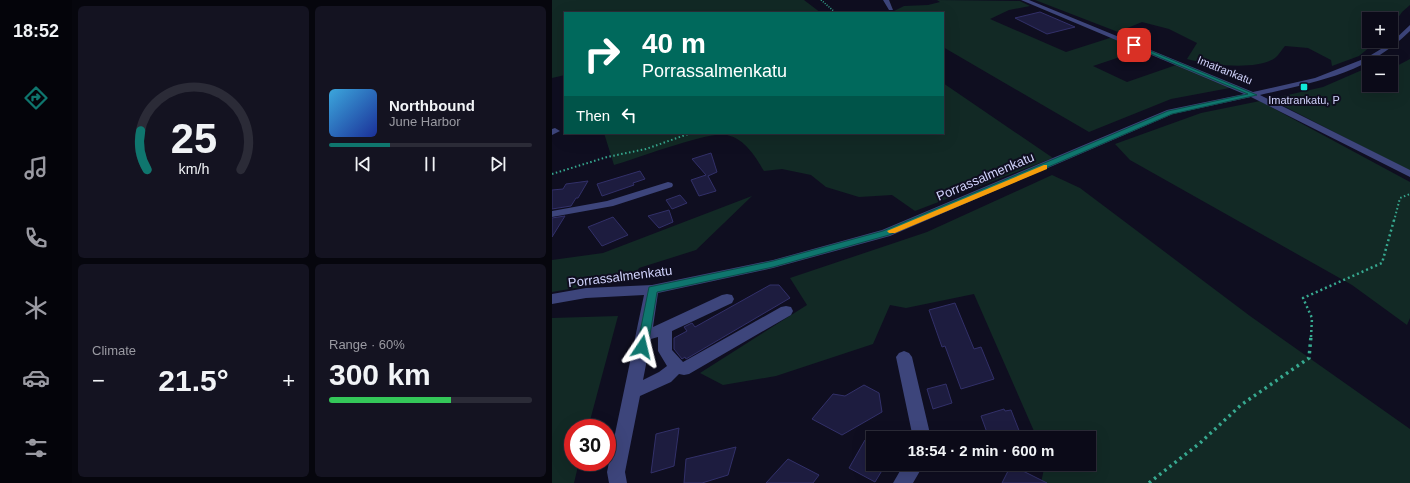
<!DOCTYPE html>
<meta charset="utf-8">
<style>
body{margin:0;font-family:Arial,sans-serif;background:#141321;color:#f1f3f6;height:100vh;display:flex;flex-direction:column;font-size:15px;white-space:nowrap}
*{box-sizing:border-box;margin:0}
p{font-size:13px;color:#9a9aa2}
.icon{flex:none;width:22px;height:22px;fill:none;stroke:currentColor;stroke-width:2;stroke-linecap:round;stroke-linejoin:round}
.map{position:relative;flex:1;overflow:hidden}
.side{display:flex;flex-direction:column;gap:6px;padding:6px;background:#06060d;width:480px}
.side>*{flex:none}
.hud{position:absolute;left:12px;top:12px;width:380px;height:122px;border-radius:0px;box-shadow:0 4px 16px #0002,0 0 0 1px #2b2b37;background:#00695c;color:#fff;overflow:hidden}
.buttons{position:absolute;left:810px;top:12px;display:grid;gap:8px}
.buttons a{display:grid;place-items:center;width:36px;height:36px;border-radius:0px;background:#0b0a18;box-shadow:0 4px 16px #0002,0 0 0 1px #2b2b37;font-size:20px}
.speed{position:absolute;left:12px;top:419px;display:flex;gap:8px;font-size:20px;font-weight:700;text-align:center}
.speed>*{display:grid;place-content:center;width:52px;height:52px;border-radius:50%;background:#0b0a18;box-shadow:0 4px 16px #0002,0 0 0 1px #2b2b37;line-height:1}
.speed .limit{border:6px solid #d22;background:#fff;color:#111}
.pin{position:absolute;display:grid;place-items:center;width:34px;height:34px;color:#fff;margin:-17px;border-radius:8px;box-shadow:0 2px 6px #0006}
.me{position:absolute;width:44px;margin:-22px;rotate:10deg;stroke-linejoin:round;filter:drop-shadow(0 0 3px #0008)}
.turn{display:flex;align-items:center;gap:14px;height:84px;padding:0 12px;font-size:18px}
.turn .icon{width:52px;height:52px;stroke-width:2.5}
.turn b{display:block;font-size:28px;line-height:34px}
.then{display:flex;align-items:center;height:38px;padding:0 12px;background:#0003;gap:8px;font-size:15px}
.big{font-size:30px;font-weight:600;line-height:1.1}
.side .widget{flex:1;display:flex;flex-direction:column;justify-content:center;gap:6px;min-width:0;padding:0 14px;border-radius:6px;background:#141321}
.side .dial{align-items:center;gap:0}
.dial svg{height:104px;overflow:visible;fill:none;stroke:#2b2b37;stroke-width:7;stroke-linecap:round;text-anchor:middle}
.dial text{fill:#f1f3f6;stroke:none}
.song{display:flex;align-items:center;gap:12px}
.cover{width:48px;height:48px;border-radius:6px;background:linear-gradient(135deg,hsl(200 70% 55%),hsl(230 70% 35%))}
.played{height:4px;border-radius:2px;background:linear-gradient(90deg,#0f766e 30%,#2b2b37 30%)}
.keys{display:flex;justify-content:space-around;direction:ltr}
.heat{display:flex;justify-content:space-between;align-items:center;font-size:22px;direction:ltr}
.charge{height:6px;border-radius:3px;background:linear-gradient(90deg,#34c759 60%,#2b2b37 0)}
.side .tiles{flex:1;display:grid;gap:6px;grid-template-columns:repeat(2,1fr)}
.trip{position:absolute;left:314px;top:431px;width:230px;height:40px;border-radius:0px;background:#0b0a18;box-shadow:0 4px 16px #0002,0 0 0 1px #2b2b37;font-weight:600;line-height:40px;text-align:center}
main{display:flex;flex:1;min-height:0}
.menu{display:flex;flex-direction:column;width:72px;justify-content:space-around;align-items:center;background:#04040a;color:#9a9aa2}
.menu .icon{width:28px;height:28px}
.menu .on{color:#0f766e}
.menu b{font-size:18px;color:#f1f3f6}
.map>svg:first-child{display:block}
</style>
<main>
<nav class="menu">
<b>18:52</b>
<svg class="icon on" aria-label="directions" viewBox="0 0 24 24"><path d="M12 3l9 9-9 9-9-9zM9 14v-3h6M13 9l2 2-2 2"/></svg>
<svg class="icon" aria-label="music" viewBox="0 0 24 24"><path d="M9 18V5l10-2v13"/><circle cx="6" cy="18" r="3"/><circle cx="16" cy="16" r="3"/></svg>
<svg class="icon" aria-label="phone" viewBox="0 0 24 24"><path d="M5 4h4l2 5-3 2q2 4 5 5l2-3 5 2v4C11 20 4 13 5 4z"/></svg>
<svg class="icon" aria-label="climate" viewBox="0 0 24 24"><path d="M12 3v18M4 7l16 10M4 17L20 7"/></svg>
<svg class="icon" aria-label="car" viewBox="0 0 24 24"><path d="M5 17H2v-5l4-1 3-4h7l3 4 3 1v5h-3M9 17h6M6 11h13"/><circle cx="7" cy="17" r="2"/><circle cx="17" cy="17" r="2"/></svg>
<svg class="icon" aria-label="filters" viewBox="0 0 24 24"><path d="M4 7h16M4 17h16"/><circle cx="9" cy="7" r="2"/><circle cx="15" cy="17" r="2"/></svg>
</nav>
<section class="side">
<div class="tiles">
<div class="widget dial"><svg viewBox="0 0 100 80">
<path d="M14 69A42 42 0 1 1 86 69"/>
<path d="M14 69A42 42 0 0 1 9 39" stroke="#0f766e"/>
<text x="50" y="56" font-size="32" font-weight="700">25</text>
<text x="50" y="72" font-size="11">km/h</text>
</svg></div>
<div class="widget">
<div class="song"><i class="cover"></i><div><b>Northbound</b><p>June Harbor</p></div></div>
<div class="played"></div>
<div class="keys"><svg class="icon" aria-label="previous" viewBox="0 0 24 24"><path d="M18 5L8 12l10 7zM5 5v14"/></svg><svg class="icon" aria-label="pause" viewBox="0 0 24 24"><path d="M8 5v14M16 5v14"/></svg><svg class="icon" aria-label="next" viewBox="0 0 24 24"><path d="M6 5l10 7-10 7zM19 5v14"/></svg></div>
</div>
<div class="widget"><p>Climate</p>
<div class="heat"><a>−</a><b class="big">21.5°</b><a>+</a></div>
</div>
<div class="widget"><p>Range · 60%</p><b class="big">300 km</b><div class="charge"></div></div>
</div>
</section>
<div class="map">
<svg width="858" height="483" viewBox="0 0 858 483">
<rect width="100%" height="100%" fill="#0f0e20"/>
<path fill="#122925" d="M0,0H252L269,13H13V75L0,78Z
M385,0L468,1L478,6L457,10L438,19L514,52L561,37L592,49L541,66L575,82L627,64L683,87L619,99L537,132L391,47V13H338L352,6L376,5L388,2Z
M483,0H858V5L850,12L839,28V19H817V41H825L807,56L780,66L779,60L756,48L733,46C730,49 727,55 723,58C705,71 656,65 635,59L645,43L617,29L590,22L566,32Z
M858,59V171L718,99L771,87L817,67V85H839V69Z
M391,83L501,158L363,211L340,195L307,197L274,187L259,175L230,169L212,171C203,156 193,139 175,135C159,130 83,159 62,165L52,133H391Z
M708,101L858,182V318L855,325L800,285L578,160L563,144L649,113Z
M500,175L528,188L698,316L858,429V483H489L493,464H537V438H485L422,294L354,308L338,305L321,344L224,376L171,385L148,373L255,305L238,278L375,232Z
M200,196L144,250L87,268L82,278L0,292V260L51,253Z
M66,316L36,428H21V462H27L22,483H0V318Z"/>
<path fill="#1d1c3f" stroke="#323069" d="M488,12L523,27L495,34L463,18Z
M159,153L165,172L156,176L164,191L147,196L139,180L154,175L140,159Z
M88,171L93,179L81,183L82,185L50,196L45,184Z
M36,181L26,198H24L19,206L0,209V190L11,189L14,184Z
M128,195L135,203L120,209L114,200Z
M117,210L121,222L107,228L96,216Z
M13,216L0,237V218Z
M61,217L76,235L50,246L36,227Z
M218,285H227L238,298L134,359L133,357L130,359L122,349V338L135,331L132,327L140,323L143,327Z
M403,303L422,349L429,347L442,379L409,389L393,346L390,347L377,310Z
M394,384L400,403L381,409L375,389Z
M312,385L327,393L330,412L290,435L260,419L281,394L293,396Z
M452,409L453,411L459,410L468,433L462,435L464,438H437L429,416Z
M127,428L122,466L99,473L104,434Z
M313,440L321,444V464H334L323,482L297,468Z
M184,447L176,475L150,483H132L134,459Z
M236,459L267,475L261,483H214Z
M459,465L495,483H450Z"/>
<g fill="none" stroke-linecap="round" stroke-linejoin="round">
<path stroke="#37a990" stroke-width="1.5" stroke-dasharray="1 1.5" stroke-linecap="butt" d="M269,0L284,13"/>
<path stroke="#37a990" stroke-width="2" stroke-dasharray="1.5 2.5" stroke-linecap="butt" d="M0,174L55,157L94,149L139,133
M842,221L848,198L858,194"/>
<path stroke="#37a990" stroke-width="2.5" stroke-dasharray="2 3" stroke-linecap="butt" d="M759,337L760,318L751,298L830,263L842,220"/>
<path stroke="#37a990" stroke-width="3.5" stroke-dasharray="2.5 4" stroke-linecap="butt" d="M597,483L648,443L689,405L757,358L759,336"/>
<path fill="#3d457b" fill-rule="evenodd" d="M331,0H337L341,10H337Z
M469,0H477L701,92L763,78L814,58L839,43L858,25V31C816,73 764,82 708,95L858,170V177L699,97L621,114L338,236L221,268L106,293L101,327L170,295L175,294L180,295L182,299L180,303L120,331V350L131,362L229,307L234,306L239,307L241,311L239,315L137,374L132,375L127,374L119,382L88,396L73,472L75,483H57L55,472L92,295L34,298L0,304V294L34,288L100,285L221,260L330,230L615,110L692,94ZM106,337V351L115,366L107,372L91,380L99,339Z
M3,128L8,131L0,135V129Z
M116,182L120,183L121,185L120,187L61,206L0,217V211L55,201Z
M352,351L357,353L360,357L379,438H361L344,357L347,353Z
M352,464H372L361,483H341Z"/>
</g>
<path fill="#0f766e" stroke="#0a4d48" d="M582,44L705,95L620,114L337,235L221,267L105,292L96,347L94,350H86L85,347L97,287L221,261L331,231L616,111L696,94L580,46Z"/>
<path fill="#f59e0b" d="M492,165H495V169L343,233H337L335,231Z"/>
<rect fill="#11e7da" stroke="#0f0e20" stroke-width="1.5" x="748" y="83" width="8" height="8" rx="2"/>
<g text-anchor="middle" stroke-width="4" stroke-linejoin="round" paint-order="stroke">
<g font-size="11" fill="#d1d3fc" stroke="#0f0e20">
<text transform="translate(673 70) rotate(22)" y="4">Imatrankatu</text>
</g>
<g font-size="11" fill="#d1d3fc" stroke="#0f0e20">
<text x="752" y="104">Imatrankatu, P</text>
</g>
<g font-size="13" fill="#d1d3fc" stroke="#0f0e20">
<text transform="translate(433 176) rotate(-23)" y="5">Porrassalmenkatu</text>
<text transform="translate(68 276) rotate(-7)" y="5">Porrassalmenkatu</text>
</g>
</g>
</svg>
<div class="buttons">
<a>+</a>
<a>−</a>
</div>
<div class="speed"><div class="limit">30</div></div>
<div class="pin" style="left:582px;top:45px;background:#d93025"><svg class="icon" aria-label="arrive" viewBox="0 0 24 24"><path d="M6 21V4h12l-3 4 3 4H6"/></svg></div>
<svg class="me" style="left:90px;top:347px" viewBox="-20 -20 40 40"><path d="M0-17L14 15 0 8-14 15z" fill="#0f766e" stroke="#fff" stroke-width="4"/></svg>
<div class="trip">18:54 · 2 min · 600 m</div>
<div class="hud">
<div class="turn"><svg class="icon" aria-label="right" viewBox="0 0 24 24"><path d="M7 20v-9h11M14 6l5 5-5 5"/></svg><div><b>40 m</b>Porrassalmenkatu</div></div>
<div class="then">Then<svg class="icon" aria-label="left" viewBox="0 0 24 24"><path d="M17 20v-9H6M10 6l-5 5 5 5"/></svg></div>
</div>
</div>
</main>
